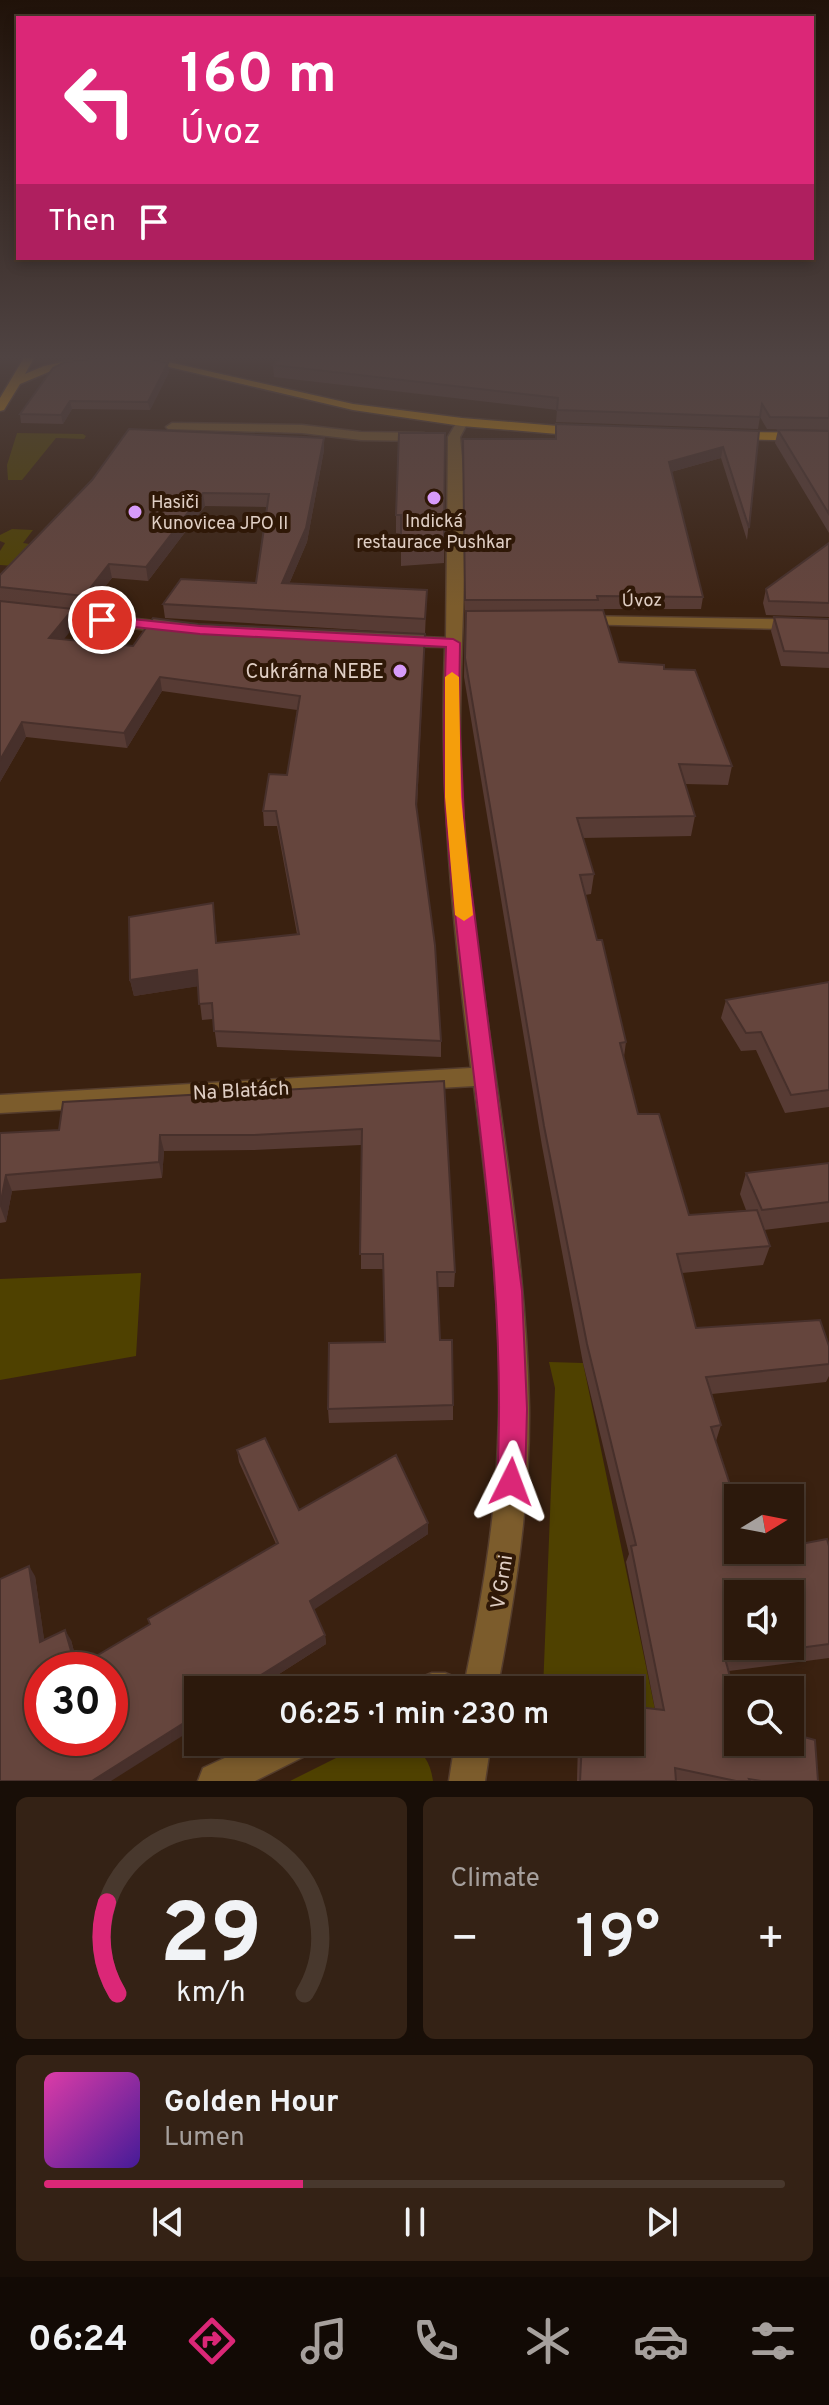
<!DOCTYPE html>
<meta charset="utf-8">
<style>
body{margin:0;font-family:Overpass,sans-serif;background:#342215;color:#f1f3f6;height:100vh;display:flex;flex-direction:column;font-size:30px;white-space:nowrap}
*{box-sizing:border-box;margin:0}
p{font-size:26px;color:#a6a09d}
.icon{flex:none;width:44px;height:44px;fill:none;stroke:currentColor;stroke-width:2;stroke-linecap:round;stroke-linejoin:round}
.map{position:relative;height:1781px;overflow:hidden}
.drawer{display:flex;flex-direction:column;gap:16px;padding:16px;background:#180e07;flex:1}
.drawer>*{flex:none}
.banner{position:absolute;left:16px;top:16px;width:798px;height:244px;border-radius:0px;box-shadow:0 4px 12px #0003,0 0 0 2px #48382d;background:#db2777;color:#fff;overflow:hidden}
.needle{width:52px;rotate:80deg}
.controls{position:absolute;left:724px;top:1484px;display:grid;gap:16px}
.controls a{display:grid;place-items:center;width:80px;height:80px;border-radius:0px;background:#2c190c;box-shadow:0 4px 12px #0003,0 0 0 2px #48382d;font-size:40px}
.speed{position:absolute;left:24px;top:1652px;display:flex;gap:16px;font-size:40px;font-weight:700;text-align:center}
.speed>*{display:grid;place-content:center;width:104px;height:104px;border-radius:50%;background:#2c190c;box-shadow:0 4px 12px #0003,0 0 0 2px #48382d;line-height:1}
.speed .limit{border:12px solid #d22;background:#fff;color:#111}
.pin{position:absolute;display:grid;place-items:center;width:68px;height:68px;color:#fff;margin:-34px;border:4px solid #fff;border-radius:50%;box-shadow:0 2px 8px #0007}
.me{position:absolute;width:88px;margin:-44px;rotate:3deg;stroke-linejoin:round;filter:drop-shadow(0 0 6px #0008)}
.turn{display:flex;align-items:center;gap:28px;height:168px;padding:0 32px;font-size:36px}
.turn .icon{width:104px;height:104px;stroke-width:2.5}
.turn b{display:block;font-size:56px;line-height:68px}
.then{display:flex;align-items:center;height:76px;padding:0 32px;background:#0003;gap:16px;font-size:30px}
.big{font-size:60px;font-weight:600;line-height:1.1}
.drawer .widget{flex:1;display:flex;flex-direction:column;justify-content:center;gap:12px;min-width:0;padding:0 28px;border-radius:12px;background:#342215}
.drawer .dial{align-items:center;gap:0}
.dial svg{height:208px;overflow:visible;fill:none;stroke:#48382d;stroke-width:7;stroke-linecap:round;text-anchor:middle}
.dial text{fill:#f1f3f6;stroke:none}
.song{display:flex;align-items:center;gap:24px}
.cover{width:96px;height:96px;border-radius:12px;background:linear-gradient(135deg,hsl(320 70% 55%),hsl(260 70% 35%))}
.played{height:8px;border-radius:4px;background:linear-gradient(90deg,#db2777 35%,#48382d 35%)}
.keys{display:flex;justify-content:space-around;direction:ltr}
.heat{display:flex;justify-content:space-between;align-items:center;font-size:44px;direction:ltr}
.drawer .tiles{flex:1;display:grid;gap:16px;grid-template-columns:1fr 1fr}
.widget:last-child{grid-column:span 2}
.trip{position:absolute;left:184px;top:1676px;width:460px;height:80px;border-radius:0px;background:#2c190c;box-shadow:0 4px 12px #0003,0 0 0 2px #48382d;font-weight:600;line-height:80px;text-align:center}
.tab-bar{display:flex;height:128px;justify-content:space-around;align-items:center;background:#120a05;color:#a6a09d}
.tab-bar .icon{width:56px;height:56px}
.tab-bar .on{color:#db2777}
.tab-bar b{font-size:36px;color:#f1f3f6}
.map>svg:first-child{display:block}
</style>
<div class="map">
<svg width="829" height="1781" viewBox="0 0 829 1781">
<rect width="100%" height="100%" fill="#3a2110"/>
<path fill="#4f4100" d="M17,433L83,434L86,436L84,439L56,438L22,480H8L7,465Z
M12,529L33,530L23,543L36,545L15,566L0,565V551L5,543L0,541V535Z
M141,1273L136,1356L0,1380V1279Z
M549,1362L583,1363L657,1719L630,1716V1690H543L555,1388Z
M368,1742C400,1742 428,1741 433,1781H290Z"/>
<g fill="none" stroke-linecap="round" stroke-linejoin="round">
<defs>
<path id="minor" d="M458,420L468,422L460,437C473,556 454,678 462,798C476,1002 525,1202 529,1407C530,1503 515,1597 497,1690H463C480,1609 495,1527 498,1443C504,1324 489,1204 474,1086L0,1113V1095L471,1068C453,927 439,789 445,647L397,646L389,641L397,636L446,638L448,437Z
M172,423L302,425L361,432L424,433L430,437L424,441L361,440L302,433L168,429L166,427Z
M0,604L173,623L181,628L173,633L0,612Z
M580,616L829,620V630L575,624L572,621Z
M432,1673H445L457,1678L462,1690H415L420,1678Z
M259,1742H315L309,1754L255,1781H198L203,1768Z
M455,1742H491L485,1781H449Z"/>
<path id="major" d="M25,356H35L25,374L44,366L82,358L87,361L51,371L20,384L4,410L0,411V398Z
M122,356H142L353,404L462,418L581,428L587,432L581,436L462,426L353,410Z
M733,432L829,433V441L729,439V433Z"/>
</defs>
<use href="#minor" stroke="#553d2d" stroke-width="3"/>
<use href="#major" stroke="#553d2d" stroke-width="3"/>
<use href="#minor" fill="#7c5c2c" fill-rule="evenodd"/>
<use href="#major" fill="#d08d07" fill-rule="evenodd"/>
</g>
<path fill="#573b34" d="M143,356H177L175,360Z
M829,356V430L767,429L760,417L758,429L556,422L557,410L274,377L273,365Z
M169,372L150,410L72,409L63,424L21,423L20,414Z
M778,430L829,431V533L775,443Z
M759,431L747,540L721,458L671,472L703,597L701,609H597V610L619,662L664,669L732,766L728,785L685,784L695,816L691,836L583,838L594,874L591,894L585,895L597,940L626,1042L624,1057L638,1114L689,1215L746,1210L740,1194L746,1173L829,1163V1222L764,1230L770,1246L763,1265L682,1273L696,1328L829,1346V1376L826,1382L712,1394L721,1425L716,1441L752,1553L829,1546V1658L729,1671L738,1742L818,1781H577L578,1742H630L655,1709L626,1562L629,1554L583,1363L542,1146L464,677L465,613L463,439H555Z
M445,433L444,563L401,566V534L396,533V515Z
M324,438V450L307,542L289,584L427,590L425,634L165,618L163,604L256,583L267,507L205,506L148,581L112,578L86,610L0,601L73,609L76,624L63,639L133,646L198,624L425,634L417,808L441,1041V1057L217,1047L213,1019L202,1020L198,986L134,996L130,980L213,903L217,943L297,934L277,826H264L263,811L287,775L297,710L162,691L127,748L26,737L0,782V575Z
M829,543V617L766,615L763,603L766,589Z
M774,617L829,619V668L781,666L771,631Z
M829,982V1107L785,1113L756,1050L741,1051L721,1018L726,1000Z
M444,1081L455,1272L454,1287H438L440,1340L453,1405V1420L329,1423L328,1409L385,1342L383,1269H361V1145L254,1150L164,1151L162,1178L12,1191L6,1222L0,1223V1133L59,1130Z
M237,1450L299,1510L428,1534L314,1609L325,1635L326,1644L254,1690H198L0,1781L35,1576L44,1640H71L78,1667L150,1624L276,1544L239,1462Z"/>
<path fill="#47302b" d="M168,363L169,372L150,410L148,402Z
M70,401L72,409L63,424L61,415Z
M324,438V450L307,542L283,598L282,583Z
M723,447L721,458L667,473L669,462Z
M203,493L205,506L148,581L146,567Z
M109,564L112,578L86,610L84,596Z
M73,609L76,624L53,653L49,638Z
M160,677L162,691L127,748L124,733Z
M22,722L26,737L0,782V760Z
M197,970L200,986L134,996L130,980Z
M160,1135L164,1151L162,1178L159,1162Z
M6,1175L12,1191L6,1222L0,1206Z
M428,1523V1534L312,1611L310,1601Z
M29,1566L35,1576L46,1652L40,1642Z
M65,1630L71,1640L79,1670L76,1668Z
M325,1635L326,1644L254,1690H237Z
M198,1714V1726L111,1781H92Z"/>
<path fill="#65453d" stroke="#47302b" stroke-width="2" fill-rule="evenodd" d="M118,356H137L168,363L148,402L70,401L61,415L20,414L53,368L65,362Z
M283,356H829V418L770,417L762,404L760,417L557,410L558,398L273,365Z
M556,424L759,431L749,528L723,447L669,462L703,597L597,596L598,600H465L463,439H556Z
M129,429L324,438L306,528L282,583L427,590L425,619L163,604L181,579L256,583L269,494L203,493L146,567L109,564L84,596L0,587V575L92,480Z
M778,430L829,431V514Z
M399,433H445L444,545L401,548V515H396Z
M829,543V603L769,601L766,589Z
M0,601L73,609L49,638L133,646L153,618L198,624L425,634L416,804L435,945L441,1041L214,1031L212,1003L199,1004L197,970L130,980L129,917L213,903L216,943L299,934L276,811H263L269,774L287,775L300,696L160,677L124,733L22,722L0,760Z
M603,610L619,662L664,665V669L695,670L732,766L679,764L695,816L577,818L594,874L580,875L597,940H602L626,1042L620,1043L638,1114H659L689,1215L757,1210L770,1246L677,1254L696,1328L820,1320L829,1346V1364L706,1377L721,1425L711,1427L738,1509V1550H751L752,1553L769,1550H790V1546L827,1539L829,1546V1644L725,1658L738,1707V1742H790V1733L815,1740L818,1781H761L749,1779L750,1781H736L675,1768L676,1781H580L582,1742H630V1706L664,1710L631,1546L636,1545L587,1344L544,1126L465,658L466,611ZM738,1594H790V1646H738Z
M774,617L829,619V653L784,651Z
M829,982V1090L791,1095L761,1032L746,1033L726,1000Z
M444,1081L455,1272H437L440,1340H452L453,1405L328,1409L329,1343L385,1342L383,1254H360L362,1129L252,1135H160L159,1162L6,1175L0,1206V1133L59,1130L63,1102Z
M829,1163V1202L762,1210L746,1173Z
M265,1438L299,1510L396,1455L428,1523L310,1601L325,1635L237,1690H198V1714L92,1781H0V1579L29,1566L40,1642L65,1630L76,1668L150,1624L148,1619L278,1543L237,1450ZM42,1670H110V1738H42Z"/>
<linearGradient id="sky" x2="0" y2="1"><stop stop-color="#201209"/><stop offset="0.59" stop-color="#4f4342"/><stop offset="1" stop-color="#4f4342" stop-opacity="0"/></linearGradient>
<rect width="829" height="606" fill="url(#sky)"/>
<path fill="#db2777" stroke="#8e194d" stroke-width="2" d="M102,616L200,626L453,639L460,643L459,712L465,839L522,1291L527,1409L525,1482L521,1492L511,1496L501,1492L497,1482C509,1267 466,1055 448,841C442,777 444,711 446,647L200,634L97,623V617Z"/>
<path fill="#f59e0b" d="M452,672L459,677L461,797L473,915L464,921L455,915L445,797V677Z"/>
<g fill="#d79bf9" stroke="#2f1807" stroke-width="3">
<circle cx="434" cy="498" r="8"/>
<circle cx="135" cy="512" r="8"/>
<circle cx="400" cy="671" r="8"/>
</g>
<g text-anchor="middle" stroke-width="8" stroke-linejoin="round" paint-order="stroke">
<g font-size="18" fill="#e0cfc5" stroke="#2f1807" text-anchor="start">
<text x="151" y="508">Hasiči<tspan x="151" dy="21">Kunovicea JPO II</tspan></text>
<text x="434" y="527" text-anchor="middle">Indická<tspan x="434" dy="21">restaurace Pushkar</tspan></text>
</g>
<g font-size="18" fill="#e0cfc5" stroke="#2f1807">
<text transform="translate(642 600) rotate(-1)" y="6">Úvoz</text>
</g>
<g font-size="20" fill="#e0cfc5" stroke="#2f1807" text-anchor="end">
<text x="384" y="678">Cukrárna NEBE</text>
</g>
<g font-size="20" fill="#e0cfc5" stroke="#2f1807">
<text transform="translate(241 1090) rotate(-3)" y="7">Na Blatách</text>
<text transform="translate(501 1582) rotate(-81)" y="7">V Grni</text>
</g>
</g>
</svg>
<div class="controls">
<a><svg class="needle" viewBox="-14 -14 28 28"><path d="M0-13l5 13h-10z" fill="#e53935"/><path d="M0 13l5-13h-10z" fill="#a6a09d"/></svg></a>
<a><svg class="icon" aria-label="sound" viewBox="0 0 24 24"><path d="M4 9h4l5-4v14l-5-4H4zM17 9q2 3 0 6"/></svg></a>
<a><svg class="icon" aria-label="search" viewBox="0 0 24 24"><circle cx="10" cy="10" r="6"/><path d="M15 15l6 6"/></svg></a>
</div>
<div class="speed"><div class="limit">30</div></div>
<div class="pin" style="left:102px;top:620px;background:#d93025"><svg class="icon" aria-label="arrive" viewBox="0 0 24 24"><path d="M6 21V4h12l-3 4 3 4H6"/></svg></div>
<svg class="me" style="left:511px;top:1482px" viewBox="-20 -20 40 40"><path d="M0-17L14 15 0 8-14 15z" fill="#db2777" stroke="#fff" stroke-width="4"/></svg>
<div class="trip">06:25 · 1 min · 230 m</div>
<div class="banner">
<div class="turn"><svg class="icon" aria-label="left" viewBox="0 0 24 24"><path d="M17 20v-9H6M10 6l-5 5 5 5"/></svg><div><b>160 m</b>Úvoz</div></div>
<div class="then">Then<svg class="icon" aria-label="arrive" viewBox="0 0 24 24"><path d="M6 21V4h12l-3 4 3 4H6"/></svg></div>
</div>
</div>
<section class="drawer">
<div class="tiles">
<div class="widget dial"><svg viewBox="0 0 100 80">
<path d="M14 69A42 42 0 1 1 86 69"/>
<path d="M14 69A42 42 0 0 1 10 34" stroke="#db2777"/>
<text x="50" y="56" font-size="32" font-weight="700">29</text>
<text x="50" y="72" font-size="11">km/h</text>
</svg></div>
<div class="widget"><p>Climate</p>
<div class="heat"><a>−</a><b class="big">19°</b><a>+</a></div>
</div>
<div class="widget">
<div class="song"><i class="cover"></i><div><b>Golden Hour</b><p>Lumen</p></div></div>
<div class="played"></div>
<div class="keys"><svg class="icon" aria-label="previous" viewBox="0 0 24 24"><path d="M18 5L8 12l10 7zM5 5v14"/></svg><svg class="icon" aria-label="pause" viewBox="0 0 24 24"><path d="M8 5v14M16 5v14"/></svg><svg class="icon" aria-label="next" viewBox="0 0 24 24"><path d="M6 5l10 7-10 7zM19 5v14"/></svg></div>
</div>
</div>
</section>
<nav class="tab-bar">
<b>06:24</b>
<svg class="icon on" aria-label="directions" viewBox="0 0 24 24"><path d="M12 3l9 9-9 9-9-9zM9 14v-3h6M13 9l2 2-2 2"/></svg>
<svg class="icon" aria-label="music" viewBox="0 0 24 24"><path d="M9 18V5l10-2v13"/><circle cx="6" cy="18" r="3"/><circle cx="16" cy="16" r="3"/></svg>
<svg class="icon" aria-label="phone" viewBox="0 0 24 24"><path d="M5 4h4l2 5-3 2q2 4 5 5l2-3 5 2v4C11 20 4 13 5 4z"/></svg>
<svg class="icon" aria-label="climate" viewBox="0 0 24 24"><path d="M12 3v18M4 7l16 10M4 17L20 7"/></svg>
<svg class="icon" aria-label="car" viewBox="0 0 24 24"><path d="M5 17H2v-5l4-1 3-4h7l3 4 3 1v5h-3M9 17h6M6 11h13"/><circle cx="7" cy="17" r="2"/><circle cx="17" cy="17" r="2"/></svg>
<svg class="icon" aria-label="filters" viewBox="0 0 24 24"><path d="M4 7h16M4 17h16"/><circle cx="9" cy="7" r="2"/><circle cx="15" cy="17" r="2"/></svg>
</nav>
